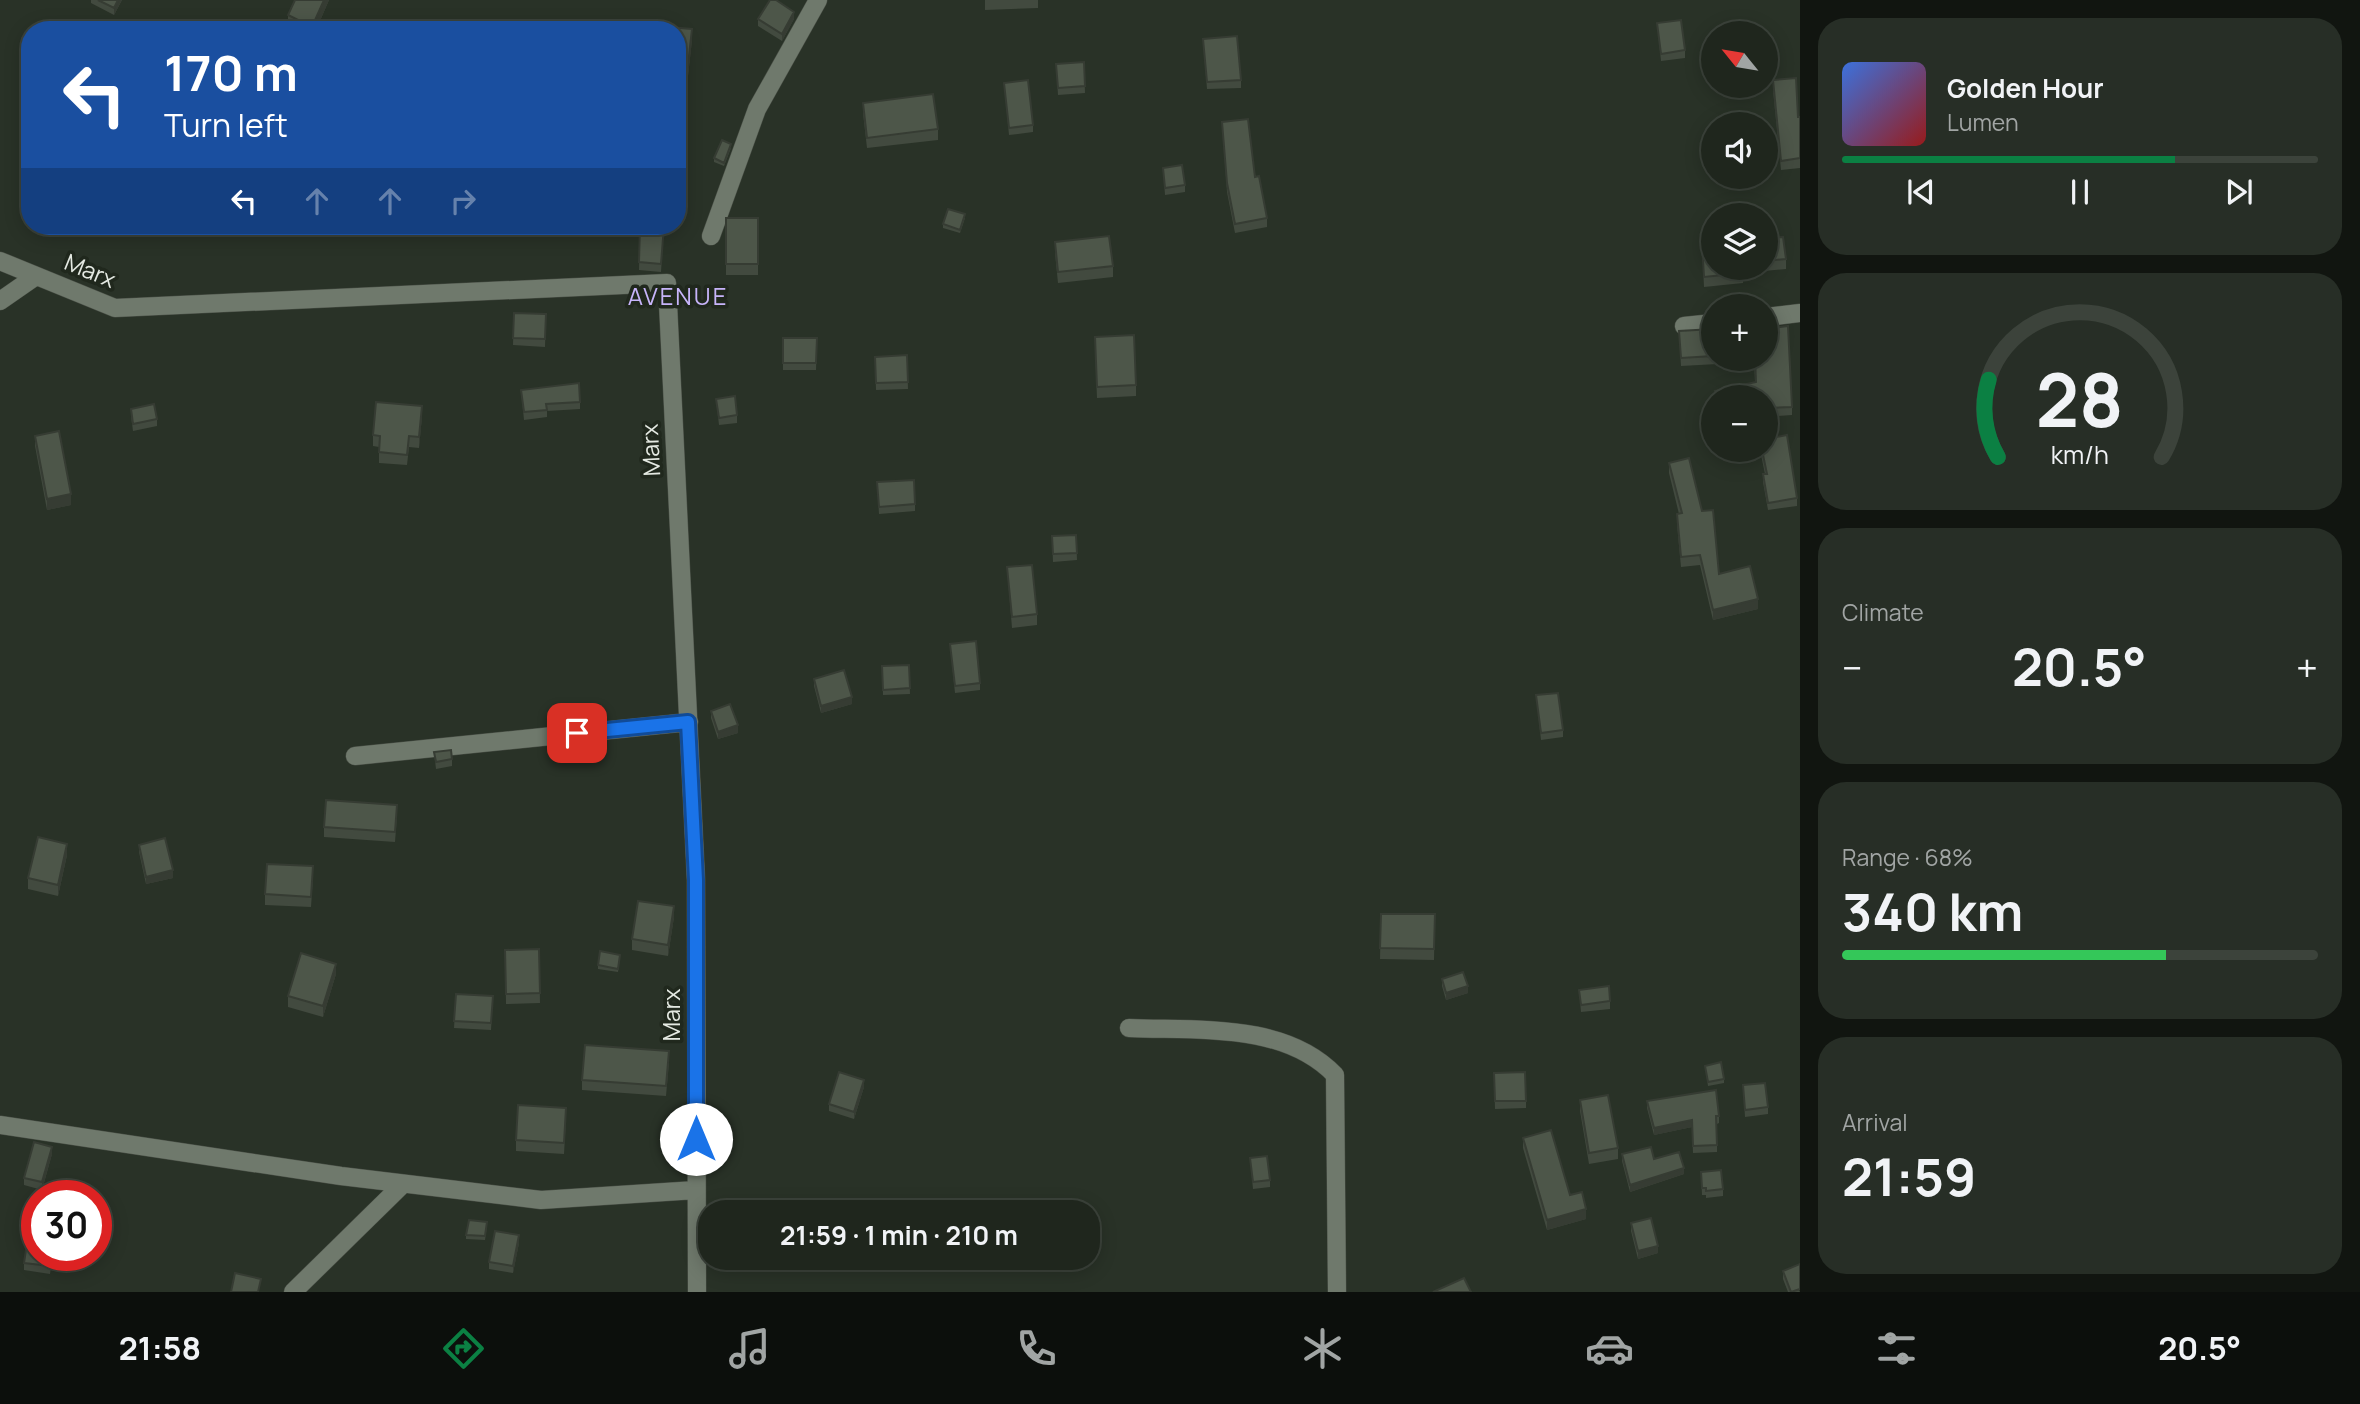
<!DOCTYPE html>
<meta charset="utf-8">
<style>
body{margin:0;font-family:Manrope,sans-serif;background:#272e26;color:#f1f3f6;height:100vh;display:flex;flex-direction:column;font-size:26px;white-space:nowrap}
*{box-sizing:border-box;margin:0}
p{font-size:23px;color:#a1a5a4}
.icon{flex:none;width:38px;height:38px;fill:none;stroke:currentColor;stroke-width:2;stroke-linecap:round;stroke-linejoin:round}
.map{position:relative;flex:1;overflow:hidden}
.sheet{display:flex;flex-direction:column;gap:18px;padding:18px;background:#111510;width:560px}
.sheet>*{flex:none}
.top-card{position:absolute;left:21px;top:21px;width:665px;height:214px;border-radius:28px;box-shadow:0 4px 18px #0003,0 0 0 2px #3c433b;background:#1a4fa0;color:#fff;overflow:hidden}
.needle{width:46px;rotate:300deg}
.buttons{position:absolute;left:1701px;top:21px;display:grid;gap:14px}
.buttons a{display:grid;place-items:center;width:77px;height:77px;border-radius:50%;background:#1f261d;box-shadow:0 4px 18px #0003,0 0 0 2px #3c433b;font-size:35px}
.speed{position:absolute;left:21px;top:1180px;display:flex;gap:14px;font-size:35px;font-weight:700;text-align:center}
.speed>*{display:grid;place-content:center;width:91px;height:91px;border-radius:50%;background:#1f261d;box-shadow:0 4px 18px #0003,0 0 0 2px #3c433b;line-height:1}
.speed .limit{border:10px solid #d22;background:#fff;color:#111}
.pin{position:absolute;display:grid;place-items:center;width:60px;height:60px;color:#fff;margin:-30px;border-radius:14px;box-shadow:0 4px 10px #0006}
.me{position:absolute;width:77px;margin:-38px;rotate:0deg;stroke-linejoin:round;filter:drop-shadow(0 0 5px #0008)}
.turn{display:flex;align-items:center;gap:24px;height:147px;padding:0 28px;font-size:32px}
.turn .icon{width:91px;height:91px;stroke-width:2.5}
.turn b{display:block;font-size:49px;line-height:60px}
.lanes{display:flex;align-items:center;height:66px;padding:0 28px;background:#0003;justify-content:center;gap:35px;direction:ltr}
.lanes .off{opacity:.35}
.big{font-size:52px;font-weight:700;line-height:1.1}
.sheet .card{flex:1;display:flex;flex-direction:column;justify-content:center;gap:10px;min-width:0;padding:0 24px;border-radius:28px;background:#272e26}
.sheet .dial{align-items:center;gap:0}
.dial svg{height:182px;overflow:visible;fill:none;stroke:#3c433b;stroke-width:7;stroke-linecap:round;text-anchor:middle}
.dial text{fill:#f1f3f6;stroke:none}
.song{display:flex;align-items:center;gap:21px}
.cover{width:84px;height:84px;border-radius:10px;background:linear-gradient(135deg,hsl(220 70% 55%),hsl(0 70% 35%))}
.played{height:7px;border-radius:4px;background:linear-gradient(90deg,#0b8043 70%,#3c433b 70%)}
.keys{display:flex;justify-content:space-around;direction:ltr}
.heat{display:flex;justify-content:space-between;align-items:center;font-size:38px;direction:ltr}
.charge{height:10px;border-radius:5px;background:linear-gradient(90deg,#34c759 68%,#3c433b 0)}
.trip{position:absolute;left:698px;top:1200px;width:402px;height:70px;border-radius:28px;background:#1f261d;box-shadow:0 4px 18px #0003,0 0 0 2px #3c433b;font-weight:700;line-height:70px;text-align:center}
.dock{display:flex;height:112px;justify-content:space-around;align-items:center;background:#0c0f0c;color:#a1a5a4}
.dock .icon{width:49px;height:49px}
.dock .active{color:#0b8043}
.dock b{font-size:32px;color:#f1f3f6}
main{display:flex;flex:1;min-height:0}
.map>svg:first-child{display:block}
</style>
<main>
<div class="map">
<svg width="1800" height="1292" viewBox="0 0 1800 1292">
<rect width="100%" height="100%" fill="#293227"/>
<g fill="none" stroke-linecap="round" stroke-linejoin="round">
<defs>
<path id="minor" d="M711,236L757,109L818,0
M0,261L115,308L667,283L696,880L697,1292
M0,301L36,276
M1766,317L1800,313
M1684,326L1713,323
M355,756L689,722
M1129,1028C1198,1031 1284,1022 1335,1075L1337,1292
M0,1125L341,1176L541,1200L696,1190
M293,1292L403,1184"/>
</defs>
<use href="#minor" stroke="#494f46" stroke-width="19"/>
<use href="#minor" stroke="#6f796c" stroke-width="18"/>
</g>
<path fill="#424a3f" d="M91,0H122L114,15L91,3Z
M295,0H329L316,30H296L288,25V15Z
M985,0H1038V8L985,10Z
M758,19H794L782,41L758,26Z
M1657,23L1685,50V58L1661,61Z
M677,30L692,40L688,76L677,75Z
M1203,39L1241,80V88L1207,89Z
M1084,62L1085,93L1058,95L1056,64Z
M1773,80L1798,117H1800V168L1781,170L1773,90Z
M1004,83L1033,125V132L1009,135Z
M863,103L938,129V140L867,148L863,113Z
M1222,122L1255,177L1267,218V227L1235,233L1227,192Z
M731,148L724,166L714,162V158Z
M1163,168L1185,185V192L1165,195Z
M726,218H758V275H726Z
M965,218L960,233L943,228V224Z
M640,226H664L661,272L639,270Z
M1766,238L1786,259V269L1743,273V283L1704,287L1702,244L1713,268H1766Z
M1055,242L1113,266V277L1058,283L1055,253Z
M514,313L546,314L545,347L513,345Z
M1713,329V359H1766L1792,407V415L1766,417V397H1715V391L1755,382L1754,362L1681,366L1679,331Z
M783,338H817L816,370H783Z
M1095,348L1136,385V396L1097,398Z
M907,355L908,389L876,390L875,357Z
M521,390L580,402V409L547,411V417L524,420Z
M716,399L737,415V423L719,425Z
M131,409L157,419V426L133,431L131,416Z
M422,416L419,448L409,447L407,465L379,463V447L373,446V435Z
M35,436L71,505L47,510L35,446Z
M1760,450H1766L1797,498V506L1768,510L1763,482V474H1765Z
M1669,463L1719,574L1758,609L1713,620L1700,565L1681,567L1677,524V514H1679L1669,473Z
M877,482L915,504V511L879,514Z
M1076,535L1077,560L1053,562L1052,536Z
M1007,567L1037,614V625L1012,628Z
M950,644L980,683V690L955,693Z
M909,665L910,694L883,695L882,666Z
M814,679L852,704L821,713L814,686Z
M1536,695L1563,730V737L1541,740Z
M711,711L738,733L718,739L711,718Z
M434,752L452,759V766L436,769Z
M397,816L395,842L324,837V827Z
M139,845L173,878L146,884L139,852Z
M67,855L58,896L28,889V878Z
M313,877L311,907L265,905V894Z
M1381,914H1435L1434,960L1380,959Z
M674,917L668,956L632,950V939Z
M539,949L540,1003L506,1004L505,950Z
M620,958L618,972L598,969V965Z
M336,974L323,1017L288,1007V996Z
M1442,979L1468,993L1446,1000L1442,986Z
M1579,990L1610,1001V1009L1581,1012Z
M456,994L493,996L491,1030L454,1028Z
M669,1062L666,1096L582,1090V1080Z
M1705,1066L1724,1079V1083L1708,1086Z
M1494,1073L1526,1101V1108L1495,1109Z
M1743,1085L1768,1107V1114L1745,1117Z
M864,1087L854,1119L829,1111V1104Z
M1580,1100L1618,1148V1159L1589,1164L1580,1111Z
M1647,1101L1719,1116V1123L1717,1124V1152L1693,1153L1692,1127L1654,1135L1647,1108Z
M566,1119L564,1154L516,1151V1140Z
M1523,1138L1570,1195L1586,1219L1547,1230L1523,1148Z
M52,1154L42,1190L24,1185V1178Z
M1622,1154L1654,1159L1684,1174L1630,1192L1622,1161Z
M1250,1158L1270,1180V1187L1253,1189Z
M1701,1172L1723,1189V1196L1706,1198V1195H1702Z
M1631,1223L1658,1253L1638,1259L1631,1231Z
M487,1226L485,1240L466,1239V1235Z
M519,1243L513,1273L489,1269V1262Z
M37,1255H53L50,1274L24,1270V1263Z
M1783,1271L1800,1292H1788L1783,1279Z"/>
<path fill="#363c33" d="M118,0H122L114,15V8Z
M324,0H329L316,30H312V27Z
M794,12V19L782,41V34Z
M692,29V40L688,76V65Z
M422,406V416L419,448V437Z
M71,494V505L47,510V499Z
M1758,599V609L1713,620V610Z
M852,697V704L821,713V706Z
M738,725V733L718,739V732Z
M67,844V855L58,896V885Z
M173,870V878L146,884V877Z
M674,906V917L668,956V945Z
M336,964V974L323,1017V1006Z
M1468,986V993L1446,1000V993Z
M864,1080V1087L854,1119V1112Z
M1692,1120V1127L1654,1135V1128Z
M52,1147V1154L42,1190V1182Z
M1684,1168V1174L1630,1192V1185Z
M1586,1209V1219L1547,1230V1220Z
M519,1235V1243L513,1273V1266Z
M1658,1246V1253L1638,1259V1251Z"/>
<path fill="#4d5649" stroke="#363c33" stroke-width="2" d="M98,0H118L114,8Z
M295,0H324L312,27L288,15Z
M770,0H776L794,12L782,34L758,19Z
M1681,20L1685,50L1661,54L1657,23Z
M656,26L692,29L688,65L677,64V30H655Z
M1237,36L1241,80L1207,82L1203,39Z
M1084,62L1085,86L1058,88L1056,64Z
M1796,78L1798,117H1800V158L1781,161L1773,80Z
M1028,80L1033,125L1009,128L1004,83Z
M933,94L938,129L867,138L863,103Z
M1248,119L1255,177L1259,176L1267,218L1235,224L1227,183L1222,122Z
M722,140L731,144L724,163L714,158Z
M1182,165L1185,185L1165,188L1163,168Z
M948,209L965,214L960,230L943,224Z
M726,218H758V264H726Z
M640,226H664L661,264L639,262Z
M1109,236L1113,266L1058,272L1055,242Z
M1783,237L1786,259L1766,261V238Z
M1713,243V268H1742L1743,273L1704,277L1702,244Z
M514,313L546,314L545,339L513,338Z
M1788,326L1792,407L1766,408V397H1717L1715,391L1756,382L1755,359H1766V329Z
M1713,329V356L1681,358L1679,331Z
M1134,335L1136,385L1097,387L1095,337Z
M783,338H817L816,363H783Z
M907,355L908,382L876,383L875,357Z
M579,383L580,402L546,404L547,410L524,412L521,390Z
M735,396L737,415L719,418L716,399Z
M376,402L422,406L419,437L409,436L407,455L379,452L380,436L373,435Z
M154,404L157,419L133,424L131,409Z
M59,431L71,494L47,499L35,436Z
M1787,435L1797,498L1768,503L1763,474H1767L1762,450H1766V439Z
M1689,458L1702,511L1713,510L1719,574L1750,566L1758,599L1713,610L1700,555L1681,557L1677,514L1682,513L1669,463Z
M914,480L915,504L879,507L877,482Z
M1076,535L1077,553L1053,554L1052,536Z
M1032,565L1037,614L1012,617L1007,567Z
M976,641L980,683L955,686L950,644Z
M909,665L910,688L883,690L882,666Z
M844,670L852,697L821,706L814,679Z
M1558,693L1563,730L1541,733L1536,695Z
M730,704L738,725L718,732L711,711Z
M451,750L452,759L436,762L434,752Z
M326,800L397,805L395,832L324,827Z
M38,837L67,844L58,885L28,878Z
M165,838L173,870L146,877L139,845Z
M267,864L313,866L311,897L265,894Z
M638,901L674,906L668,945L632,939Z
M1381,914H1435L1434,949L1380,948Z
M539,949L540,993L506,994L505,950Z
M600,951L620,955L618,969L598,965Z
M301,953L336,964L323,1006L288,996Z
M1463,972L1468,986L1446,993L1442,979Z
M1609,986L1610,1001L1581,1005L1579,990Z
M456,994L493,996L491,1023L454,1021Z
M585,1045L669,1051L666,1086L582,1080Z
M1721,1062L1724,1079L1708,1082L1705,1066Z
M839,1072L864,1080L854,1112L829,1104Z
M1525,1072L1526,1101H1495L1494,1073Z
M1765,1083L1768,1107L1745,1110L1743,1085Z
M1716,1090L1719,1116H1716L1717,1145L1693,1146L1692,1120L1654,1128L1647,1101Z
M1608,1095L1618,1148L1589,1153L1580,1100Z
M518,1105L566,1108L564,1143L516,1140Z
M1551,1130L1570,1195L1582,1192L1586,1209L1547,1220L1523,1138Z
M34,1142L52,1147L42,1182L24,1178Z
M1651,1147L1654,1159L1679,1152L1684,1168L1630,1185L1622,1154Z
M1267,1156L1270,1180L1253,1182L1250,1158Z
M1721,1170L1723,1189L1706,1191V1188H1702L1701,1172Z
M1651,1218L1658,1246L1638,1251L1631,1223Z
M469,1220L487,1222L485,1236L466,1235Z
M495,1231L519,1235L513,1266L489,1262Z
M28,1236L37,1237V1255H52L50,1266L24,1263Z
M1800,1264V1289L1791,1292L1783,1271Z
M235,1273L261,1279L258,1292H231Z
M1464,1278L1471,1292H1433Z"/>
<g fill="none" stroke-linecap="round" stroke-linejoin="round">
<defs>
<path id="route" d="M577,733L688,722L696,880V1139"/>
</defs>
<use href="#route" stroke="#114b97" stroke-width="18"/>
<use href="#route" stroke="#1a73e8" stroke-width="12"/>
</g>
<g text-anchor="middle" stroke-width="7" stroke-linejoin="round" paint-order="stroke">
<g font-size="23" fill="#e4e9e2" stroke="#20281d">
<text transform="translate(90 271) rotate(22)" y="8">Marx</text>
<text transform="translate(651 450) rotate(-93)" y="8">Marx</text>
<text transform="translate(672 1015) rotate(-90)" y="8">Marx</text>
</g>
<g font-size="24" letter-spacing="2" fill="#c7b4fa" stroke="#20281d">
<text x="678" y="305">AVENUE</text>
</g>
</g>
</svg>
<div class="buttons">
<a><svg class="needle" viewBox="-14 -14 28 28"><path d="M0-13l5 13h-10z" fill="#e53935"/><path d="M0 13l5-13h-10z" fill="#a1a5a4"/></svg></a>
<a><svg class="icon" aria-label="sound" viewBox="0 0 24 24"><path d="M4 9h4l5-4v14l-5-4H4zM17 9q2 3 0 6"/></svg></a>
<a><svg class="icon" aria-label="layers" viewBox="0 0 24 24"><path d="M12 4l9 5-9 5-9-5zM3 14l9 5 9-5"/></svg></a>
<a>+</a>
<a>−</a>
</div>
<div class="speed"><div class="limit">30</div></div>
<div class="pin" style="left:577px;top:733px;background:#d93025"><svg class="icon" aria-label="arrive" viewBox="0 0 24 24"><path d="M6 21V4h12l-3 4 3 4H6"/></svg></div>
<svg class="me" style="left:696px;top:1139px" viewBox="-20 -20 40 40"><circle r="19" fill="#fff"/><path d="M0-13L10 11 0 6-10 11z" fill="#1a73e8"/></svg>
<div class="trip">21:59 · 1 min · 210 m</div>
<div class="top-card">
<div class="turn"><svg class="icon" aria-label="left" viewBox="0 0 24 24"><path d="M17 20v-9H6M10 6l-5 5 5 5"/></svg><div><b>170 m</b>Turn left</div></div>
<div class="lanes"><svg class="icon" aria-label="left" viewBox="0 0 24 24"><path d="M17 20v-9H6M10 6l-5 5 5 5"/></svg><svg class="icon off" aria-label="ahead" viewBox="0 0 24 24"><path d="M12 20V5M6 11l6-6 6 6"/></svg><svg class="icon off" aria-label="ahead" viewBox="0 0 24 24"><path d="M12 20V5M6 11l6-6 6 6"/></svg><svg class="icon off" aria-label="right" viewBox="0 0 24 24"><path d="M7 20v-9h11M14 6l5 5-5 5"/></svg></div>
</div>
</div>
<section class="sheet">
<div class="card">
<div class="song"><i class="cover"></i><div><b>Golden Hour</b><p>Lumen</p></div></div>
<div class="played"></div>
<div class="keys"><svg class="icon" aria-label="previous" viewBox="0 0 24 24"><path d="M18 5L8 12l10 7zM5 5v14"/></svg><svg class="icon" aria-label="pause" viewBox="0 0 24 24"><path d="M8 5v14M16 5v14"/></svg><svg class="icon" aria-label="next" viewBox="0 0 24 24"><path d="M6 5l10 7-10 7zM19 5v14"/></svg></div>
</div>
<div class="card dial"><svg viewBox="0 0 100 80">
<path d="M14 69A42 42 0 1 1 86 69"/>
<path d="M14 69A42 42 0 0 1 10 35" stroke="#0b8043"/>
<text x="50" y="56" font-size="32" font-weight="700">28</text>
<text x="50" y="72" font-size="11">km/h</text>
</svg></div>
<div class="card"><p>Climate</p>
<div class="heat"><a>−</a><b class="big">20.5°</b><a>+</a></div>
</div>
<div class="card"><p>Range · 68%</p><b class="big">340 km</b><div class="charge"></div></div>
<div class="card"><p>Arrival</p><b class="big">21:59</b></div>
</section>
</main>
<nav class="dock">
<b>21:58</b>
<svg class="icon active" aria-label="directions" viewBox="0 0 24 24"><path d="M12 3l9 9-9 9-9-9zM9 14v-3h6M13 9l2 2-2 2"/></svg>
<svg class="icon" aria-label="music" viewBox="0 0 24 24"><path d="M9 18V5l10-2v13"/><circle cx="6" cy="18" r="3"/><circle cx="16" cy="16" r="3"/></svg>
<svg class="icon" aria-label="phone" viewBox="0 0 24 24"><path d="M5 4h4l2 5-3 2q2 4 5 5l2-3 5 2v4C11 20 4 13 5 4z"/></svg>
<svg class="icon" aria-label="climate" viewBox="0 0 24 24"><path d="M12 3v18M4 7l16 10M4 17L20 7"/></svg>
<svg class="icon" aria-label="car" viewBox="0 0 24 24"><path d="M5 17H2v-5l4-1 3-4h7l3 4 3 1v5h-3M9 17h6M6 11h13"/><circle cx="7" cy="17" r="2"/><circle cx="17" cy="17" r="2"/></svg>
<svg class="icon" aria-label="filters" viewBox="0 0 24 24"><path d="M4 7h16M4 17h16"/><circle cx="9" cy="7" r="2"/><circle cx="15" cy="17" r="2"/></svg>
<b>20.5°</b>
</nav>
